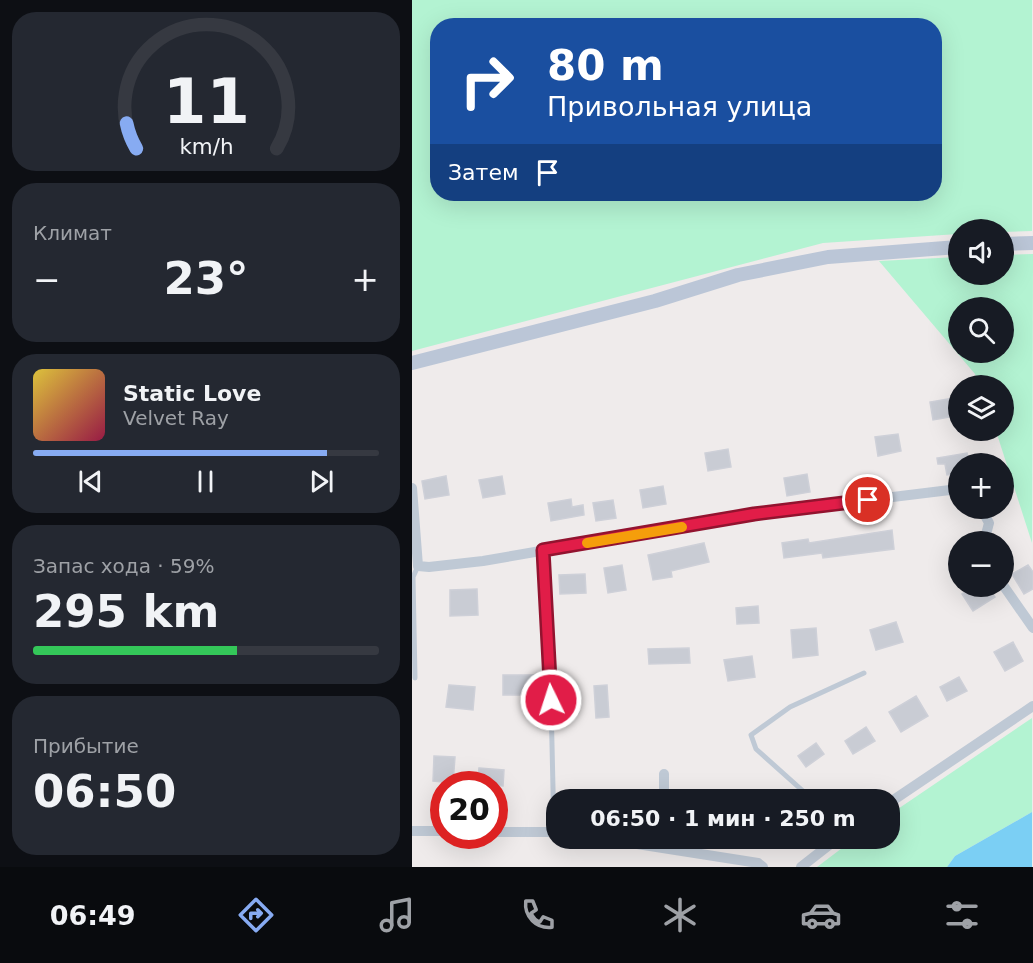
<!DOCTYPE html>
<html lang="ru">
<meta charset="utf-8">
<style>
body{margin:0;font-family:"DejaVu Sans",sans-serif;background:#242831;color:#f1f3f6;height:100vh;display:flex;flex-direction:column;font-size:22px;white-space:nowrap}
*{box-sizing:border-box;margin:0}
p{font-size:20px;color:#9ea1a6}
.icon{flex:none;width:33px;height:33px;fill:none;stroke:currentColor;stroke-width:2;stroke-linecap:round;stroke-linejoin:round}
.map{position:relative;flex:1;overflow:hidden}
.side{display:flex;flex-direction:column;gap:12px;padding:12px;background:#0d0f14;width:412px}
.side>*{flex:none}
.guide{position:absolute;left:18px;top:18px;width:512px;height:183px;border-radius:24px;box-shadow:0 6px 24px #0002;background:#1a4fa0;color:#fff;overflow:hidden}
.tools{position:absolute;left:536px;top:219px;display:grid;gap:12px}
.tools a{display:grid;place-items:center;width:66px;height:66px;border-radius:50%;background:#171b24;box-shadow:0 6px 24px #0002;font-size:30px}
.speed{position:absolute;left:18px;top:771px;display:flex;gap:12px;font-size:30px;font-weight:700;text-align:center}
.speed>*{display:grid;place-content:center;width:78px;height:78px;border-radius:50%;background:#171b24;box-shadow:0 6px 24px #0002;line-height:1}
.speed .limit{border:9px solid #d22;background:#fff;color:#111}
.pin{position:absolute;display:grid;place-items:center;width:51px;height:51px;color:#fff;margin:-26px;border:3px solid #fff;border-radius:50%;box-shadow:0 2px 6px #0007}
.me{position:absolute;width:66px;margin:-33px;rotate:356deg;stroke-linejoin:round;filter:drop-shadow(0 0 4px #0008)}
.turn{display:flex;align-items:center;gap:21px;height:126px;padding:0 18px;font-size:27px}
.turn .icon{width:78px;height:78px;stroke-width:2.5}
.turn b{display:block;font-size:42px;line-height:51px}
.then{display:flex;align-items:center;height:57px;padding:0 18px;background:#0003;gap:12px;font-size:22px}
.big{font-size:45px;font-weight:800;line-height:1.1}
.side .card{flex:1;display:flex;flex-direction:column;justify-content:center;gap:9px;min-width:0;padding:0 21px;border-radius:24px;background:#242831}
.side .dial{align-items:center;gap:0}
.dial svg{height:156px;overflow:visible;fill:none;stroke:#363941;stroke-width:7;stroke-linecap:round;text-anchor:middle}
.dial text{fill:#f1f3f6;stroke:none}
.song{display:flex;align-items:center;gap:18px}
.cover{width:72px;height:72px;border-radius:9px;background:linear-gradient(135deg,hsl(50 70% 55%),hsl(340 70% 35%))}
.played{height:6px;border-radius:3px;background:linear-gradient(90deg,#87abf2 85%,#363941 85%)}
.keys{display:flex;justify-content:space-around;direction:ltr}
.heat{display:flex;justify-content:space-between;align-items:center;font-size:33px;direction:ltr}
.charge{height:9px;border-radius:4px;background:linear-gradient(90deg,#34c759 59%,#363941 0)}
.trip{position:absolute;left:134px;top:789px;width:354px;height:60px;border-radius:24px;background:#171b24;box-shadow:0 6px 24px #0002;font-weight:800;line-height:60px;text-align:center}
.tabs{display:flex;height:96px;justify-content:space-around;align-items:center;background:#090b0e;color:#9ea1a6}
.tabs .icon{width:42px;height:42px}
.tabs .active{color:#87abf2}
.tabs b{font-size:27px;color:#f1f3f6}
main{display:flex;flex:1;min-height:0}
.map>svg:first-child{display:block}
</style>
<main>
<section class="side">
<div class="card dial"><svg viewBox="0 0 100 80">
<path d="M14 69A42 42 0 1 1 86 69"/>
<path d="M14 69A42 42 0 0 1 9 56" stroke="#87abf2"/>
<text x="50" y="56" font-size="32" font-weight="700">11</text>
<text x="50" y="72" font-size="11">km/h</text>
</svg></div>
<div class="card"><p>Климат</p>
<div class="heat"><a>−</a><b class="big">23°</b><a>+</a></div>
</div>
<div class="card">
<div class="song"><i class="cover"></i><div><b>Static Love</b><p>Velvet Ray</p></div></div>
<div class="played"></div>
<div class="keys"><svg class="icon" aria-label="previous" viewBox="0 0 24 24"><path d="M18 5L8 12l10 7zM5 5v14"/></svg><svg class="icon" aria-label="pause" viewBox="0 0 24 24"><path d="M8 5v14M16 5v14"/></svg><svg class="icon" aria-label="next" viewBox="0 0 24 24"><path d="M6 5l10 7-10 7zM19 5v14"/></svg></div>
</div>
<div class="card"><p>Запас хода · 59%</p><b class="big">295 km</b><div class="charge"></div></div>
<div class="card"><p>Прибытие</p><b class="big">06:50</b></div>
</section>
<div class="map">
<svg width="621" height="867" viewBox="0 0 621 867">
<rect width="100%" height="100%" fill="#efebeb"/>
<path fill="#b3f3d2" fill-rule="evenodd" d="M0,0H620V231L591,232V230H546V234L411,243L0,351ZM26,26H522V194H26Z
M620,254H621L620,543L584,431L591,430V386L567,385L563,374L467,261L546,257V274H591V255ZM546,308H591V352H546Z
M620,718V812L543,856L535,867H405L442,839L477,838V815Z"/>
<path fill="#7bcff4" d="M620,812V867H535L543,856Z"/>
<path fill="#c9ccd4" stroke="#ced0d8" stroke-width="1.5" d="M541,398L544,416L521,420L518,402Z
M486,434L489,451L466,456L463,437Z
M316,449L319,467L296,471L293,453Z
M555,453L557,464H546V473L535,475L533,464H526L525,458Z
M395,474L398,492L375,496L372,478Z
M34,476L37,495L13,499L10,481Z
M90,476L93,494L71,498L67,480Z
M251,486L254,504L231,508L228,490Z
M159,499L160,507L171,505L172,515L139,521L136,503Z
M201,500L204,518L184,521L181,503Z
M480,530L482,549L411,558L410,553L372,558L370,543L396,539L397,543Z
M292,543L297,562L259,571L260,577L241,580L236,555Z
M210,565L214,590L196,593L192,568Z
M616,565L621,572V589L612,594L600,574Z
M173,574L174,593L148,594L147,575Z
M562,586H576L583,597L561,611L550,594Z
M65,589L66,615L38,616V590Z
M346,606L347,623L325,624L324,608Z
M484,622L491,642L464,650L458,630Z
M404,628L406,655L381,658L379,630Z
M601,642L611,661L593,671L582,652Z
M277,648L278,663L237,664L236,649Z
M340,656L343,677L316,681L312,660Z
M91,675H125V695H91Z
M547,677L555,691L535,701L528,687Z
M37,685L63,687L61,710L34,707Z
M195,685L197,717L184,718L182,686Z
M504,696L516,716L489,732L477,712Z
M454,727L463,741L441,754L433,741Z
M404,743L412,754L394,767L386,756Z
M22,756L43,757L41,783L21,781Z
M67,768L92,770L91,786L65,784Z"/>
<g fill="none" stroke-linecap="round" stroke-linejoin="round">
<path stroke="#bfc9d5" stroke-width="5" d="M131,552L139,701L142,832
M3,678L1,577L6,566
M401,800L344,749L339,735L378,707L452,673"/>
<path stroke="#bfc9d5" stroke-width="10" d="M0,488L6,566L17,567L71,561L342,514L546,489
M569,508L577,523L572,542
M591,585L621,628
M252,774V800
M477,803L621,706
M0,831H32
M82,832H144
M187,838L346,863L351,867
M389,867L426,838"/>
<path stroke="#bbc6d7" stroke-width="14" d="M591,244L621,243
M0,363L243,301L326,275L416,257L546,247"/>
</g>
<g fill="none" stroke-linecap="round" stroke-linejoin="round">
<defs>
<path id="route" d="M139,700L131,550L342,514L456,500"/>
</defs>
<use href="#route" stroke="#92132f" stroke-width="15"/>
<use href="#route" stroke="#e11d48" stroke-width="10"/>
<path stroke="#f59e0b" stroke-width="10" d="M175,543L270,527"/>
</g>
</svg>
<div class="tools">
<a><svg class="icon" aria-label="sound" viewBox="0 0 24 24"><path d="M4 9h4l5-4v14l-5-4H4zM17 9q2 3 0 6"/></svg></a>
<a><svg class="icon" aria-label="search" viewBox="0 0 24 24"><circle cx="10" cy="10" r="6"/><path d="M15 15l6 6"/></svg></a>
<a><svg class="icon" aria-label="layers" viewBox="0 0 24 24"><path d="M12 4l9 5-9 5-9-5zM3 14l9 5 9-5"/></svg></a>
<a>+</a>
<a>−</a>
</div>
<div class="speed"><div class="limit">20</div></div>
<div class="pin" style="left:456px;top:500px;background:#d93025"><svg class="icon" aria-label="arrive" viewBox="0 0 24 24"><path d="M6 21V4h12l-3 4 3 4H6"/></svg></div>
<svg class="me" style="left:139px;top:700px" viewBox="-20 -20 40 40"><circle r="17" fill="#e11d48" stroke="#fff" stroke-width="3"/><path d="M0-11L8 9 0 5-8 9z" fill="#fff"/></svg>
<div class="trip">06:50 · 1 мин · 250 m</div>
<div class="guide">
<div class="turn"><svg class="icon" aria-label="right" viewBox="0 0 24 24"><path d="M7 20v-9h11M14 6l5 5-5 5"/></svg><div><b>80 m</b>Привольная улица</div></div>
<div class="then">Затем<svg class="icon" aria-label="arrive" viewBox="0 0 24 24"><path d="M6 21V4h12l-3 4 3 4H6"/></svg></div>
</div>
</div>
</main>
<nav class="tabs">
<b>06:49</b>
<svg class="icon active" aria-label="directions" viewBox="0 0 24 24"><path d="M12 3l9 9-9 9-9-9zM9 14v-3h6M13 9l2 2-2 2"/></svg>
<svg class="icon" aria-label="music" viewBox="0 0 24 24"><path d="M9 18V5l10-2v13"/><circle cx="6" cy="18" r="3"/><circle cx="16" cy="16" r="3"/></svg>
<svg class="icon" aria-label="phone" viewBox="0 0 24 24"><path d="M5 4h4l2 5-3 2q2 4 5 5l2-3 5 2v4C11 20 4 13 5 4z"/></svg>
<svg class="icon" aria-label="climate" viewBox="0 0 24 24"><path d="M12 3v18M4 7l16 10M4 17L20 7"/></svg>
<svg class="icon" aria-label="car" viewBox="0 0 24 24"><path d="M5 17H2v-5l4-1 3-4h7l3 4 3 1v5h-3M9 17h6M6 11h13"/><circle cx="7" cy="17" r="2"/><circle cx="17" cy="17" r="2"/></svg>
<svg class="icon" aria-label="filters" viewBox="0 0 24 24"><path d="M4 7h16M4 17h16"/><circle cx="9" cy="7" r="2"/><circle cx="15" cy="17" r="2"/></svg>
</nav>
